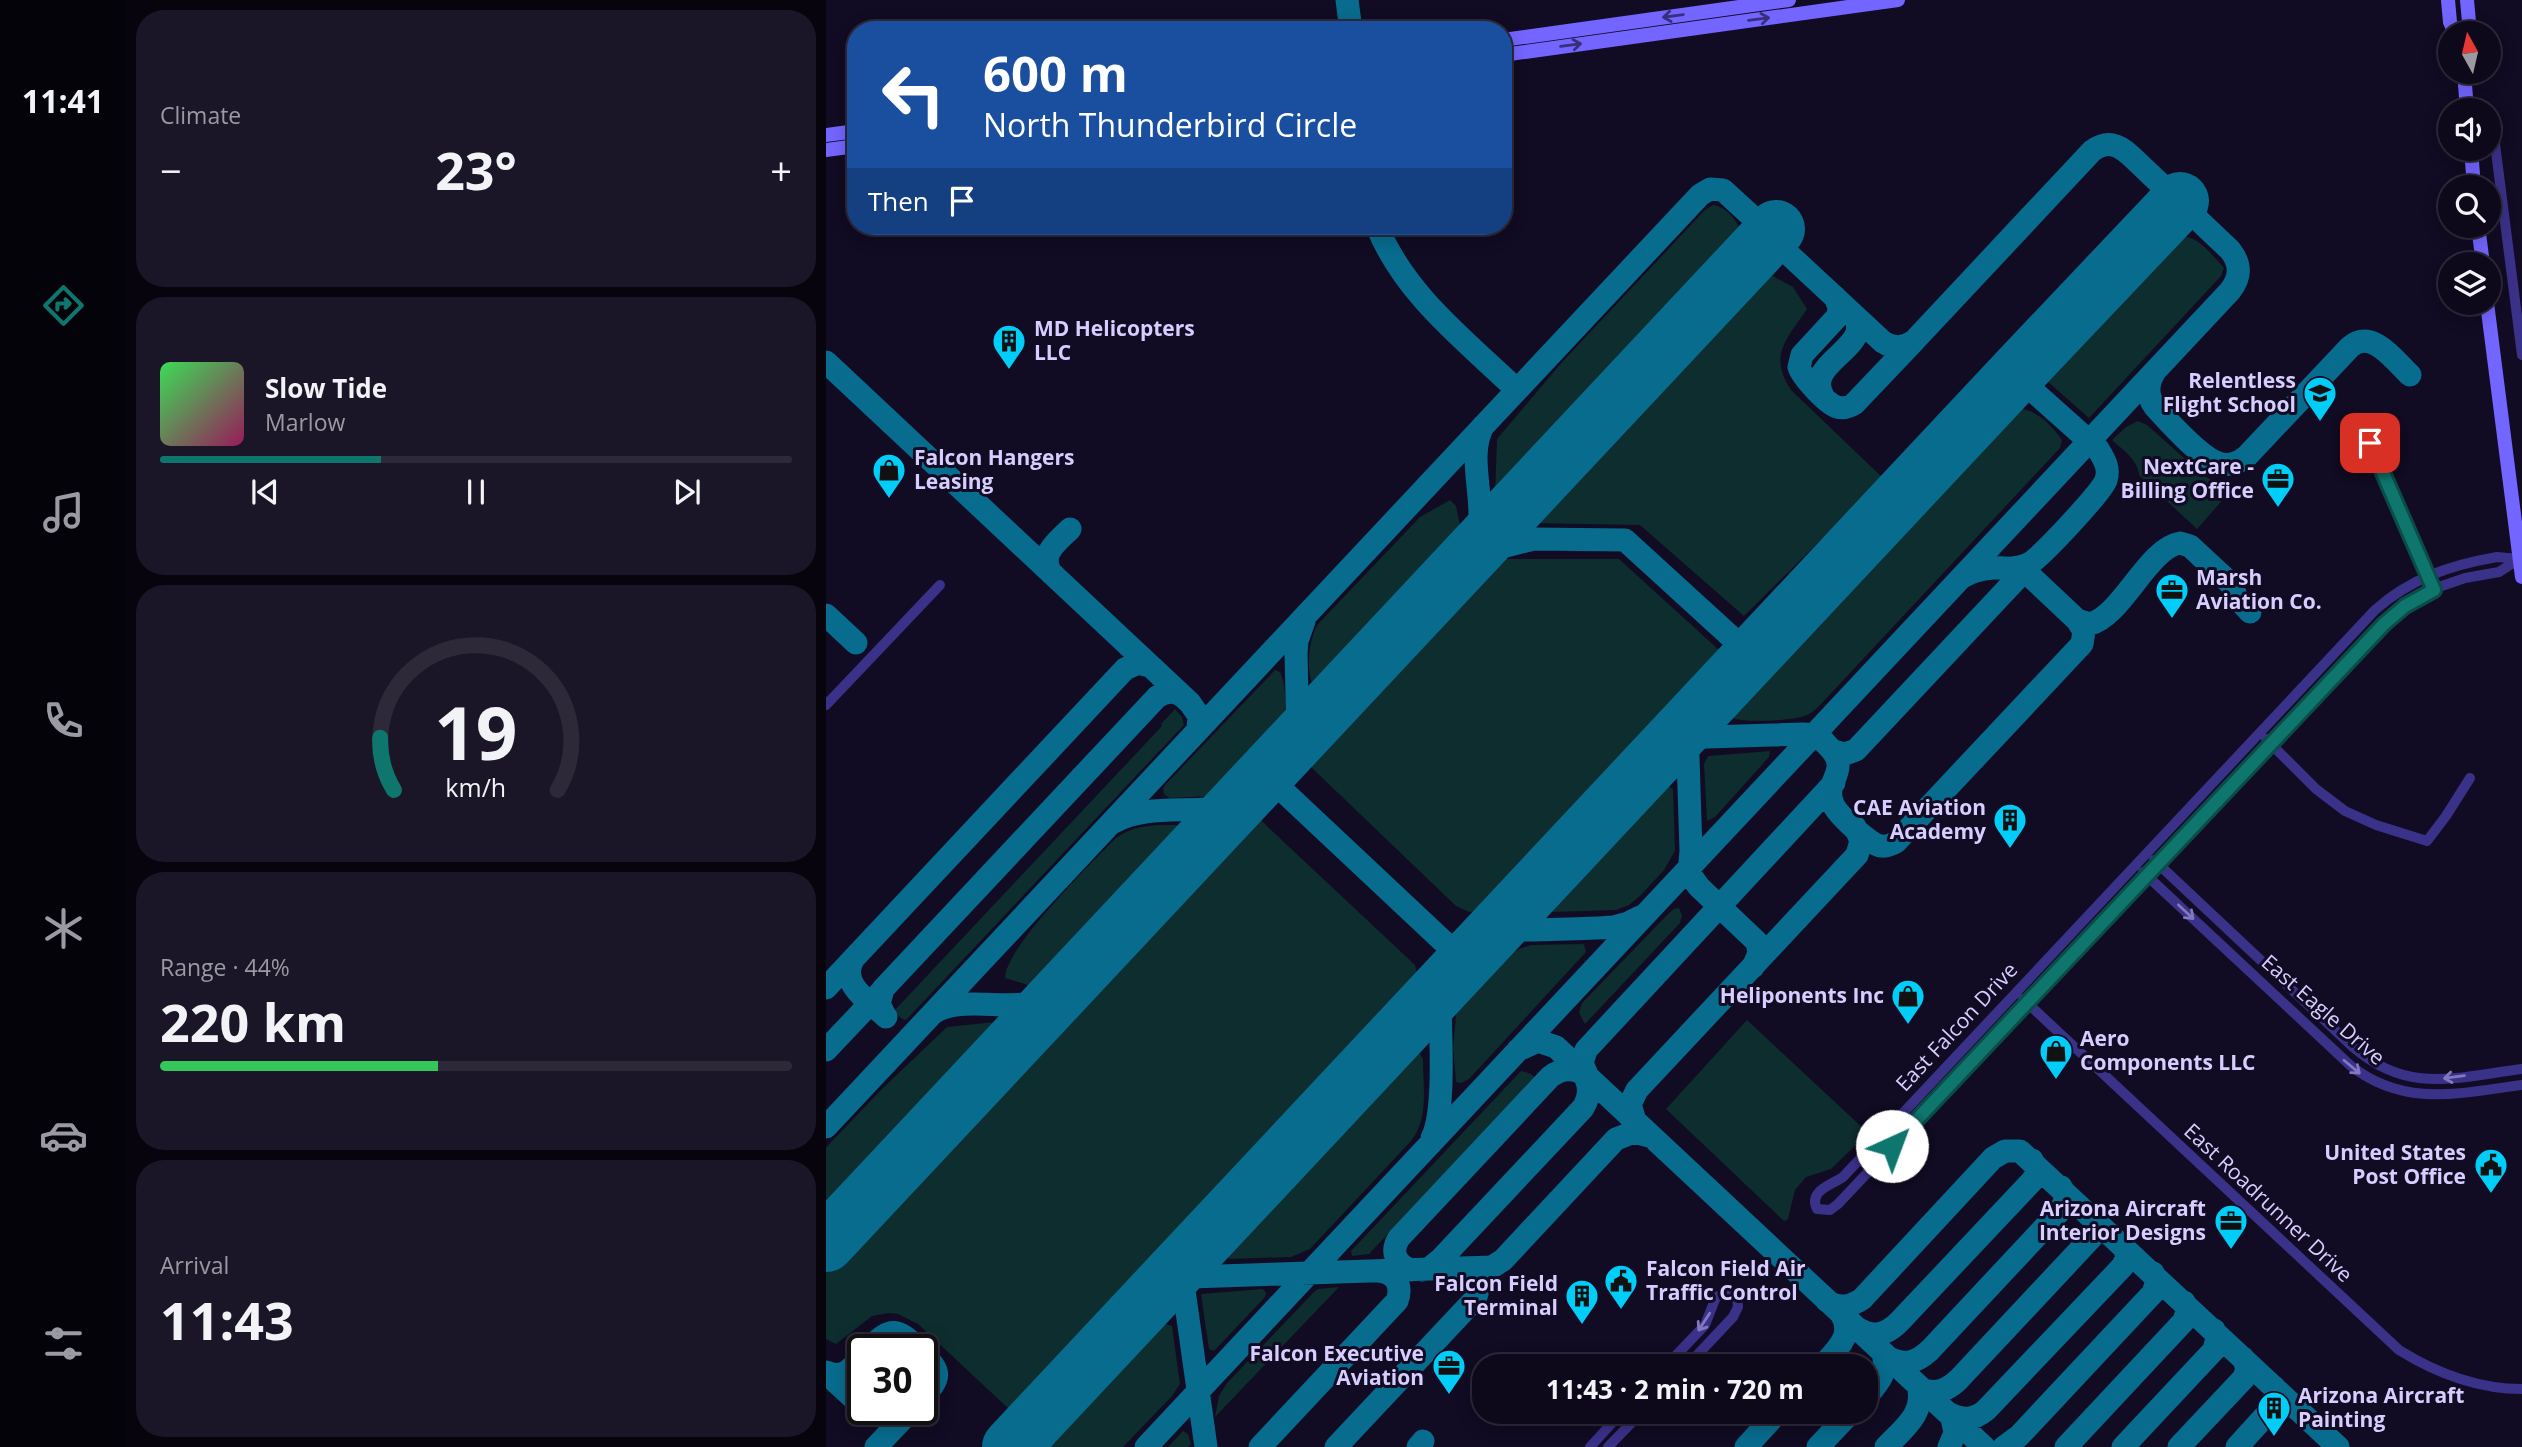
<!DOCTYPE html>
<meta charset="utf-8">
<style>
body{margin:0;font-family:"Open Sans",sans-serif;background:#1b1627;color:#f1f3f6;height:100vh;display:flex;flex-direction:column;font-size:26px;white-space:nowrap}
*{box-sizing:border-box;margin:0}
p{font-size:23px;color:#9a9aa2}
.icon{flex:none;width:38px;height:38px;fill:none;stroke:currentColor;stroke-width:2;stroke-linecap:round;stroke-linejoin:round}
.map{position:relative;flex:1;overflow:hidden}
.panel{display:flex;flex-direction:column;gap:10px;padding:10px;background:#07040e;width:700px}
.panel>*{flex:none}
.banner{position:absolute;left:21px;top:21px;width:665px;height:214px;border-radius:28px;box-shadow:0 4px 18px #0003,0 0 0 2px #2d2939;background:#1a4fa0;color:#fff;overflow:hidden}
.needle{width:46px;rotate:352deg}
.buttons{position:absolute;left:1612px;top:21px;display:grid;gap:14px}
.buttons a{display:grid;place-items:center;width:63px;height:63px;border-radius:50%;background:#0d081a;box-shadow:0 4px 18px #0003,0 0 0 2px #2d2939;font-size:35px}
.speed{position:absolute;left:21px;top:1334px;display:flex;gap:14px;font-size:35px;font-weight:700;text-align:center}
.speed>*{display:grid;place-content:center;width:91px;height:91px;border-radius:50%;background:#0d081a;box-shadow:0 4px 18px #0003,0 0 0 2px #2d2939;line-height:1}
.speed .limit{border:4px solid #111;border-radius:10px;background:#fff;color:#111}
.pin{position:absolute;display:grid;place-items:center;width:60px;height:60px;color:#fff;margin:-30px;border-radius:14px;box-shadow:0 4px 10px #0006}
.me{position:absolute;width:77px;margin:-38px;rotate:43deg;stroke-linejoin:round;filter:drop-shadow(0 0 5px #0008)}
.turn{display:flex;align-items:center;gap:24px;height:147px;padding:0 21px;font-size:32px}
.turn .icon{width:91px;height:91px;stroke-width:2.5}
.turn b{display:block;font-size:49px;line-height:60px}
.then{display:flex;align-items:center;height:66px;padding:0 21px;background:#0003;gap:14px;font-size:26px}
.big{font-size:52px;font-weight:700;line-height:1.1}
.panel .tile{flex:1;display:flex;flex-direction:column;justify-content:center;gap:10px;min-width:0;padding:0 24px;border-radius:28px;background:#1b1627}
.panel .dial{align-items:center;gap:0}
.dial svg{height:182px;overflow:visible;fill:none;stroke:#2d2939;stroke-width:7;stroke-linecap:round;text-anchor:middle}
.dial text{fill:#f1f3f6;stroke:none}
.song{display:flex;align-items:center;gap:21px}
.cover{width:84px;height:84px;border-radius:10px;background:linear-gradient(135deg,hsl(130 70% 55%),hsl(330 70% 35%))}
.played{height:7px;border-radius:4px;background:linear-gradient(90deg,#0f766e 35%,#2d2939 35%)}
.keys{display:flex;justify-content:space-around;direction:ltr}
.heat{display:flex;justify-content:space-between;align-items:center;font-size:38px;direction:ltr}
.charge{height:10px;border-radius:5px;background:linear-gradient(90deg,#34c759 44%,#2d2939 0)}
.trip{position:absolute;left:646px;top:1354px;width:406px;height:70px;border-radius:28px;background:#0d081a;box-shadow:0 4px 18px #0003,0 0 0 2px #2d2939;font-weight:700;line-height:70px;text-align:center}
main{display:flex;flex:1;min-height:0}
.dock{display:flex;flex-direction:column;width:126px;justify-content:space-around;align-items:center;background:#05030a;color:#9a9aa2}
.dock .icon{width:49px;height:49px}
.dock .active{color:#0f766e}
.dock b{font-size:32px;color:#f1f3f6}
.map>svg:first-child{display:block}
</style>
<main>
<nav class="dock">
<b>11:41</b>
<svg class="icon active" aria-label="directions" viewBox="0 0 24 24"><path d="M12 3l9 9-9 9-9-9zM9 14v-3h6M13 9l2 2-2 2"/></svg>
<svg class="icon" aria-label="music" viewBox="0 0 24 24"><path d="M9 18V5l10-2v13"/><circle cx="6" cy="18" r="3"/><circle cx="16" cy="16" r="3"/></svg>
<svg class="icon" aria-label="phone" viewBox="0 0 24 24"><path d="M5 4h4l2 5-3 2q2 4 5 5l2-3 5 2v4C11 20 4 13 5 4z"/></svg>
<svg class="icon" aria-label="climate" viewBox="0 0 24 24"><path d="M12 3v18M4 7l16 10M4 17L20 7"/></svg>
<svg class="icon" aria-label="car" viewBox="0 0 24 24"><path d="M5 17H2v-5l4-1 3-4h7l3 4 3 1v5h-3M9 17h6M6 11h13"/><circle cx="7" cy="17" r="2"/><circle cx="17" cy="17" r="2"/></svg>
<svg class="icon" aria-label="filters" viewBox="0 0 24 24"><path d="M4 7h16M4 17h16"/><circle cx="9" cy="7" r="2"/><circle cx="15" cy="17" r="2"/></svg>
</nav>
<section class="panel">
<div class="tile"><p>Climate</p>
<div class="heat"><a>−</a><b class="big">23°</b><a>+</a></div>
</div>
<div class="tile">
<div class="song"><i class="cover"></i><div><b>Slow Tide</b><p>Marlow</p></div></div>
<div class="played"></div>
<div class="keys"><svg class="icon" aria-label="previous" viewBox="0 0 24 24"><path d="M18 5L8 12l10 7zM5 5v14"/></svg><svg class="icon" aria-label="pause" viewBox="0 0 24 24"><path d="M8 5v14M16 5v14"/></svg><svg class="icon" aria-label="next" viewBox="0 0 24 24"><path d="M6 5l10 7-10 7zM19 5v14"/></svg></div>
</div>
<div class="tile dial"><svg viewBox="0 0 100 80">
<path d="M14 69A42 42 0 1 1 86 69"/>
<path d="M14 69A42 42 0 0 1 8 46" stroke="#0f766e"/>
<text x="50" y="56" font-size="32" font-weight="700">19</text>
<text x="50" y="72" font-size="11">km/h</text>
</svg></div>
<div class="tile"><p>Range · 44%</p><b class="big">220 km</b><div class="charge"></div></div>
<div class="tile"><p>Arrival</p><b class="big">11:43</b></div>
</section>
<div class="map">
<svg width="1696" height="1447" viewBox="0 0 1696 1447">
<rect width="100%" height="100%" fill="#110b23"/>
<path fill="#0e2d2e" d="M887,205C899,206 910,219 914,229L912,239L669,497L671,439L737,361L879,210Z
M1360,237C1375,239 1388,257 1398,268L1395,276L1263,418L1221,381L1353,239Z
M945,275L967,287L981,309C961,339 942,355 965,390L1057,478L918,616L814,525L704,523L921,290Z
M1196,409C1212,411 1227,427 1236,440L1234,448L995,704C991,708 986,713 981,715C968,721 919,723 906,718L1191,412Z
M1312,421L1321,425L1376,474L1385,480H1391L1401,495L1371,529L1313,475C1312,460 1297,450 1286,440L1300,427Z
M624,500L630,506L636,534L494,685L487,687C480,669 482,641 492,624L594,517Z
M669,559H793L893,650L655,911L643,912L630,906L486,768L485,760L491,749L574,663Z
M449,670L454,672C460,684 461,712 457,725L389,796L343,798L338,794L337,789L339,785Z
M349,709L356,717L358,725L81,1019L78,1020L67,1012L336,726L335,724Z
M944,751L943,757L889,817L881,821L878,764L882,756Z
M841,785L847,789L849,851L838,870L815,895L803,905L790,910L727,912L728,906Z
M430,820H435L443,828L589,965L591,973L588,981L184,1410L92,1324L72,1314L63,1313L46,1316L10,1344L0,1339V1273L422,823Z
M352,825L357,827L355,832L216,981L202,985L179,978C179,948 266,862 290,838C309,824 330,825 352,825Z
M853,908L856,916L854,923L759,1024L753,1013L756,1003L843,913L848,909Z
M758,944L760,952L643,1079L635,1083L630,1082L627,1048L630,1014L641,999L678,959L693,949L705,945Z
M921,1020L1038,1129L1032,1135L1036,1139L1005,1169L980,1177L969,1190L962,1219L958,1221L840,1109Z
M179,1021L0,1212V1148L6,1141L56,1089L121,1027Z
M593,1052L597,1059C597,1088 603,1118 585,1141L484,1249L465,1257L403,1259L401,1254L588,1054Z
M695,1071L703,1073L709,1077L543,1254L526,1256L525,1251Z
M513,1287L389,1417L393,1396L401,1383L488,1292L492,1289Z
M437,1289L440,1293L439,1297L388,1351L383,1349L375,1294Z
M340,1324L346,1326L354,1384L346,1396L297,1447H221L335,1325Z
M357,1431L362,1434L365,1444L362,1447H342Z"/>
<g fill="none" stroke-linecap="round" stroke-linejoin="round">
<path stroke="#086c8e" stroke-width="23" d="M521,0L525,30
M551,226C578,294 639,340 691,390
M1009,297L1013,307L1012,316L976,355L973,367C976,377 1001,404 1011,407C1017,409 1023,407 1028,404L1088,341
M0,362L364,703L373,716L372,729
M1328,373C1321,385 1321,396 1329,407C1342,421 1377,461 1396,464C1406,466 1414,462 1421,456L1524,347C1546,328 1569,361 1584,375
M997,396C977,362 1049,348 1028,315
M644,555L708,539L799,540L926,656
M644,555C669,516 637,463 657,426
M1187,568C1194,567 1201,566 1207,561C1220,551 1275,493 1280,480C1284,468 1278,459 1272,449L1189,375
M225,573C213,554 231,542 244,529
M1135,578C1150,567 1184,564 1201,573L1251,620L1264,624C1296,616 1322,548 1354,543L1364,546L1405,584L1411,598L1424,612
M0,615L30,643
M861,726L865,851L863,873L873,887L931,942L933,953L927,967
M849,738L977,734C988,734 994,737 1001,745C1028,771 996,780 1007,804C1011,814 1044,845 1055,846C1061,847 1065,845 1070,842L1256,644L1258,631L1251,620
M472,739L470,653L471,641L478,621
M1008,751L1019,754L1030,750L1198,571
M460,753C452,766 450,774 455,789L619,943C637,971 614,974 614,998C614,1031 620,1111 606,1138
M421,794L439,786L455,789
M288,822C323,802 372,816 411,804
M619,943C648,958 645,943 667,933C678,929 694,930 705,930C732,929 760,929 787,927L802,923L814,917
M28,958C11,983 44,1002 60,1017
M0,988L299,669L312,663L324,666
M106,1014C134,991 201,1019 235,992
M59,1016L53,1004L57,989L331,697C342,690 351,691 360,699
M0,1050L55,992
M692,1050L712,1041L730,1047L1158,1447
M762,1077L756,1063L760,1050L1008,783
M809,1121L804,1104L811,1090L1031,855L1035,841L1029,827
M0,1127L874,195L884,189L897,190L945,234
M368,1253L360,1266L357,1283L380,1447
M586,1270C570,1265 564,1252 573,1238L724,1077C737,1067 749,1068 762,1077
M596,1270L604,1268L615,1259L757,1108C765,1095 764,1083 755,1070
M331,1292L351,1279L364,1277L666,1267L677,1260L790,1139L808,1132L826,1137
M1001,1301C1013,1309 1024,1307 1036,1299L1167,1158L1179,1151H1194L1512,1447
M1031,1328C1047,1338 1060,1335 1073,1322L1207,1180L1211,1171L1206,1160
M43,1349C65,1326 71,1328 93,1349
M96,1353C116,1372 115,1378 96,1398
M1061,1357C1079,1366 1090,1363 1104,1350L1234,1211L1240,1199L1235,1187
M995,1367C1010,1351 1030,1334 1014,1312
M0,1372C17,1380 26,1368 37,1356
M0,1373L37,1407
M1095,1389C1110,1395 1122,1390 1133,1379L1266,1237L1270,1225L1267,1217
M1040,1397C1053,1382 1062,1373 1057,1353
M1122,1413C1136,1420 1147,1421 1160,1410L1297,1266L1301,1256L1297,1246
M50,1447L86,1409
M320,1447L1404,291C1415,277 1415,264 1404,250L1305,156C1292,144 1281,140 1266,151L1088,341C1078,348 1068,349 1057,342L943,236
M434,1447L571,1301C577,1285 569,1272 552,1271
M510,1447L649,1299C657,1282 647,1270 629,1269
M592,1447L597,1441
M920,1447L952,1412
M992,1447L1025,1412
M1060,1447C1077,1429 1100,1413 1092,1386
M1123,1447L1129,1433L1126,1418
M1178,1447L1193,1436L1327,1293L1331,1281L1327,1273
M1240,1447L1358,1321L1361,1311L1358,1302
M1297,1447L1388,1350L1391,1338L1388,1330
M1353,1447L1418,1378L1421,1368L1417,1358
M1411,1447L1450,1404L1452,1398L1448,1387"/>
<path stroke="#086c8e" stroke-width="58" d="M0,1243L950,229
M185,1447L1189,375L1354,201"/>
<path stroke="#3a3188" stroke-width="10" d="M1672,127L1669,144L1696,355
M1543,444L1604,581
M1671,557L1693,559L1673,572L1639,578L1613,587L1590,599L1567,615L1012,1204L1004,1210L991,1209C982,1191 1005,1185 1017,1177L1549,610C1585,578 1625,565 1671,557Z
M0,705L114,585
M1440,739L1490,789L1519,811L1550,825L1601,841L1620,816L1644,778
M1328,860L1527,1047C1582,1095 1631,1077 1696,1069
M1317,872L1525,1066C1579,1108 1634,1093 1696,1085
M1197,999L1573,1350C1610,1373 1651,1389 1696,1389
M839,1367L879,1325L890,1297L899,1293L911,1297L912,1307L907,1317L860,1367
M764,1447L796,1412
M782,1447L816,1412"/>
<path stroke="#7365ff" stroke-width="14" d="M1622,0L1624,22L1629,33
M1640,33L1643,22L1641,0
M677,40L963,0
M677,55L1072,0
M1638,72L1641,110
M0,135L30,131
M1645,149L1648,187
M0,150L30,146
M1652,226L1657,264
M1661,303L1696,577"/>
</g>
<defs><path id="oneway-shaft" d="M-6 0H5M1.5-3L5.5 0L1.5 3" fill="none" stroke-width="1.6" stroke-linecap="round" stroke-linejoin="round" transform="scale(1.75)"/></defs>
<g stroke="#382f7b">
<use href="#oneway-shaft" transform="translate(847 16) rotate(172)"/>
<use href="#oneway-shaft" transform="translate(933 19) rotate(-8)"/>
<use href="#oneway-shaft" transform="translate(745 45) rotate(-8)"/>
</g>
<g stroke="#8178be">
<use href="#oneway-shaft" transform="translate(1360 912) rotate(43)"/>
<use href="#oneway-shaft" transform="translate(1526 1067) rotate(40)"/>
<use href="#oneway-shaft" transform="translate(1628 1077) rotate(173)"/>
<use href="#oneway-shaft" transform="translate(878 1322) rotate(123)"/>
</g>
<g fill="none" stroke-linecap="round" stroke-linejoin="round">
<defs>
<path id="route" d="M1066,1146L1558,624L1579,606L1608,590L1544,443"/>
</defs>
<use href="#route" stroke="#0a4d48" stroke-width="18"/>
<use href="#route" stroke="#0f766e" stroke-width="12"/>
</g>
<defs>
<symbol id="building-pin" viewBox="-11 -11 22 30"><path d="M0 17L-7.5 6A9.5 9.5 0 1 1 7.5 6Z" fill="#00cef9" stroke="#110b23"/><path d="M-4-6H4V6H1V3H-1V6H-4ZM-2.5-4.3h1.7v1.8h-1.7ZM.8-4.3h1.7v1.8H.8ZM-2.5-1h1.7V.8h-1.7ZM.8-1h1.7V.8H.8Z" fill="#111"/></symbol>
<symbol id="school-pin" viewBox="-11 -11 22 30"><path d="M0 17L-7.5 6A9.5 9.5 0 1 1 7.5 6Z" fill="#00cef9" stroke="#110b23"/><path d="M0-5L7-2L0 1L-7-2ZM-4 1L0 2.5L4 1V4Q0 6-4 4Z" fill="#111"/></symbol>
<symbol id="shop-pin" viewBox="-11 -11 22 30"><path d="M0 17L-7.5 6A9.5 9.5 0 1 1 7.5 6Z" fill="#00cef9" stroke="#110b23"/><path d="M-5-2.5h2.3a2.7 3.5 0 0 1 5.4 0H5L5.5 6h-11ZM-1.5-2.5h3a1.5 2.3 0 0 0-3 0Z" fill="#111"/></symbol>
<symbol id="office-pin" viewBox="-11 -11 22 30"><path d="M0 17L-7.5 6A9.5 9.5 0 1 1 7.5 6Z" fill="#00cef9" stroke="#110b23"/><path d="M-6-3h4V-5.5h4V-3h4V5H-6ZM-1-4.5V-3h2v-1.5ZM-6 0V1H6V0Z" fill="#111"/></symbol>
<symbol id="civic-pin" viewBox="-11 -11 22 30"><path d="M0 17L-7.5 6A9.5 9.5 0 1 1 7.5 6Z" fill="#00cef9" stroke="#110b23"/><path d="M-.6-6.5H3V-4.5H.6V-3L4-1V1h2V6H-6V1h2V-1L-.6-3ZM-1.2 2.5V6h2.4V2.5Z" fill="#111"/></symbol>
</defs>
<g fill-rule="evenodd">
<use href="#building-pin" x="164" y="322" width="38" height="52"/>
<use href="#school-pin" x="1475" y="374" width="38" height="52"/>
<use href="#shop-pin" x="44" y="451" width="38" height="52"/>
<use href="#office-pin" x="1433" y="460" width="38" height="52"/>
<use href="#office-pin" x="1327" y="571" width="38" height="52"/>
<use href="#building-pin" x="1165" y="801" width="38" height="52"/>
<use href="#shop-pin" x="1063" y="977" width="38" height="52"/>
<use href="#shop-pin" x="1211" y="1032" width="38" height="52"/>
<use href="#civic-pin" x="1646" y="1146" width="38" height="52"/>
<use href="#office-pin" x="1386" y="1202" width="38" height="52"/>
<use href="#civic-pin" x="776" y="1262" width="38" height="52"/>
<use href="#building-pin" x="737" y="1277" width="38" height="52"/>
<use href="#office-pin" x="604" y="1347" width="38" height="52"/>
<use href="#building-pin" x="1429" y="1389" width="38" height="52"/>
</g>
<g text-anchor="middle" stroke-width="6" stroke-linejoin="round" paint-order="stroke">
<g font-size="21" font-weight="bold" fill="#d7ceff" stroke="#110b23" text-anchor="end">
<text x="208" y="336" text-anchor="start">MD Helicopters<tspan x="208" dy="24">LLC</tspan></text>
<text x="1470" y="388">Relentless<tspan x="1470" dy="24">Flight School</tspan></text>
<text x="88" y="465" text-anchor="start">Falcon Hangers<tspan x="88" dy="24">Leasing</tspan></text>
<text x="1428" y="474">NextCare -<tspan x="1428" dy="24">Billing Office</tspan></text>
<text x="1370" y="585" text-anchor="start">Marsh<tspan x="1370" dy="24">Aviation Co.</tspan></text>
<text x="1160" y="815">CAE Aviation<tspan x="1160" dy="24">Academy</tspan></text>
<text x="1058" y="1003">Heliponents Inc</text>
<text x="1254" y="1046" text-anchor="start">Aero<tspan x="1254" dy="24">Components LLC</tspan></text>
<text x="1640" y="1160">United States<tspan x="1640" dy="24">Post Office</tspan></text>
<text x="1380" y="1216">Arizona Aircraft<tspan x="1380" dy="24">Interior Designs</tspan></text>
<text x="820" y="1276" text-anchor="start">Falcon Field Air<tspan x="820" dy="24">Traffic Control</tspan></text>
<text x="732" y="1291">Falcon Field<tspan x="732" dy="24">Terminal</tspan></text>
<text x="598" y="1361">Falcon Executive<tspan x="598" dy="24">Aviation</tspan></text>
<text x="1472" y="1403" text-anchor="start">Arizona Aircraft<tspan x="1472" dy="24">Painting</tspan></text>
</g>
<g font-size="21" fill="#d7ceff" stroke="#110b23">
<text transform="translate(1497 1010) rotate(41)" y="7">East Eagle Drive</text>
<text transform="translate(1131 1027) rotate(-47)" y="7">East Falcon Drive</text>
<text transform="translate(1442 1203) rotate(43)" y="7">East Roadrunner Drive</text>
</g>
</g>
</svg>
<div class="buttons">
<a><svg class="needle" viewBox="-14 -14 28 28"><path d="M0-13l5 13h-10z" fill="#e53935"/><path d="M0 13l5-13h-10z" fill="#9a9aa2"/></svg></a>
<a><svg class="icon" aria-label="sound" viewBox="0 0 24 24"><path d="M4 9h4l5-4v14l-5-4H4zM17 9q2 3 0 6"/></svg></a>
<a><svg class="icon" aria-label="search" viewBox="0 0 24 24"><circle cx="10" cy="10" r="6"/><path d="M15 15l6 6"/></svg></a>
<a><svg class="icon" aria-label="layers" viewBox="0 0 24 24"><path d="M12 4l9 5-9 5-9-5zM3 14l9 5 9-5"/></svg></a>
</div>
<div class="speed"><div class="limit">30</div></div>
<div class="pin" style="left:1544px;top:443px;background:#d93025"><svg class="icon" aria-label="arrive" viewBox="0 0 24 24"><path d="M6 21V4h12l-3 4 3 4H6"/></svg></div>
<svg class="me" style="left:1066px;top:1146px" viewBox="-20 -20 40 40"><circle r="19" fill="#fff"/><path d="M0-13L10 11 0 6-10 11z" fill="#0f766e"/></svg>
<div class="trip">11:43 · 2 min · 720 m</div>
<div class="banner">
<div class="turn"><svg class="icon" aria-label="left" viewBox="0 0 24 24"><path d="M17 20v-9H6M10 6l-5 5 5 5"/></svg><div><b>600 m</b>North Thunderbird Circle</div></div>
<div class="then">Then<svg class="icon" aria-label="arrive" viewBox="0 0 24 24"><path d="M6 21V4h12l-3 4 3 4H6"/></svg></div>
</div>
</div>
</main>
